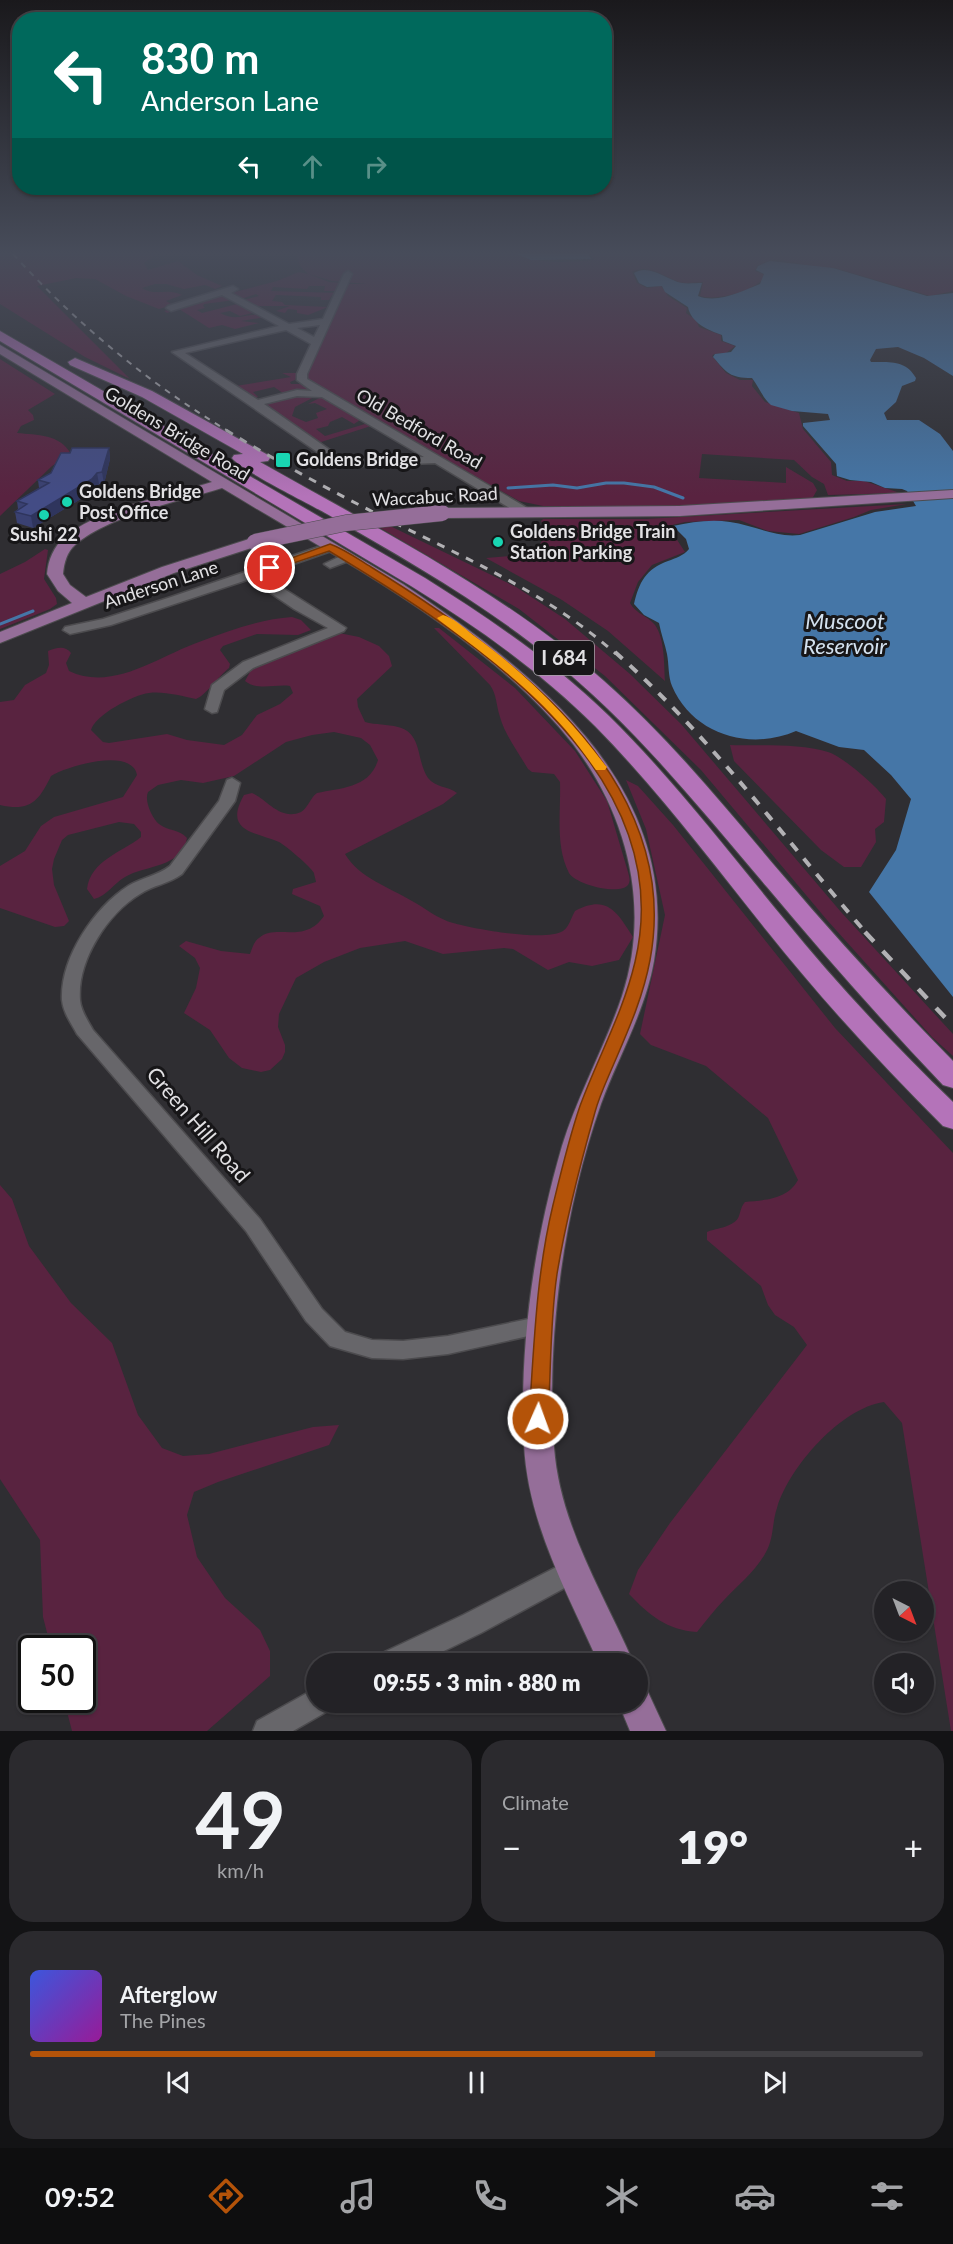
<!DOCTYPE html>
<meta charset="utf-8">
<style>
body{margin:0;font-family:Lato,sans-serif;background:#2b2a2e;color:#f1f3f6;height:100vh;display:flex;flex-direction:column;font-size:22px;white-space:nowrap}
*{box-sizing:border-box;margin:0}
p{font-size:20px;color:#a3a4a7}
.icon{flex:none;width:33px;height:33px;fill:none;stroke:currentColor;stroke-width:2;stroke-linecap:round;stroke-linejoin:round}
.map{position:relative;height:1731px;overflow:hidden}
.panel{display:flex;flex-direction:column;gap:9px;padding:9px;background:#131315;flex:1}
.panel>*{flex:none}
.banner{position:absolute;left:12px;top:12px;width:600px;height:183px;border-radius:24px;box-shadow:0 2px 4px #0004,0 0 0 2px #403f43;background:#00695c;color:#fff;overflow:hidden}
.needle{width:39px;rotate:138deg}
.tools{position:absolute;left:874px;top:1581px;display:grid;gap:12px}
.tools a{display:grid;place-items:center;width:60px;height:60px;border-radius:50%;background:#232226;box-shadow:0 2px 4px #0004,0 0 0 2px #403f43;font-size:30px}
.speed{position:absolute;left:18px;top:1635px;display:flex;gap:12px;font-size:30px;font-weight:700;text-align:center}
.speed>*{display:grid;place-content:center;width:78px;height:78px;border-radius:50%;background:#232226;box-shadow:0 2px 4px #0004,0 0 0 2px #403f43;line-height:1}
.speed .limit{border:3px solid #111;border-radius:9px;background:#fff;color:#111}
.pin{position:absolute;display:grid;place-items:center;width:51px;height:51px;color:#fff;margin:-26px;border:3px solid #fff;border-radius:50%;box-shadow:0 2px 6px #0007}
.me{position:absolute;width:66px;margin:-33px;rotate:2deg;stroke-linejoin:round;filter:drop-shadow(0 0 4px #0008)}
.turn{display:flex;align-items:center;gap:21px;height:126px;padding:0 30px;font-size:27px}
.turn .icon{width:78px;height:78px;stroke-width:2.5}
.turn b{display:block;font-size:42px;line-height:51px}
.lanes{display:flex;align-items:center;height:57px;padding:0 30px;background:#0003;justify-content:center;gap:30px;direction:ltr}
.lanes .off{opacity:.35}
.big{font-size:45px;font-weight:800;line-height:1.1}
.panel .card{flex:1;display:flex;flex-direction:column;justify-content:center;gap:9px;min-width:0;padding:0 21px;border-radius:24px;background:#2b2a2e}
.panel .dial{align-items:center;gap:0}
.dial b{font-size:78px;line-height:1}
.song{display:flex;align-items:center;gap:18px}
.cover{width:72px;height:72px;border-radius:9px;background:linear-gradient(135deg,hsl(230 70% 55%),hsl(300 70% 35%))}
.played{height:6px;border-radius:3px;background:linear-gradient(90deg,#b45309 70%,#403f43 70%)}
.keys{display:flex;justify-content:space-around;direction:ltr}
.heat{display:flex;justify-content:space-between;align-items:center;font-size:33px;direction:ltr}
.panel .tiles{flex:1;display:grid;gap:9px;grid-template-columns:1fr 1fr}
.card:last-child{grid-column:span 2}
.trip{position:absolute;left:306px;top:1653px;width:342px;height:60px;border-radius:30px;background:#232226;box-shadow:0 2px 4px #0004,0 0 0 2px #403f43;font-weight:800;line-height:60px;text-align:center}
.tab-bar{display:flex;height:96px;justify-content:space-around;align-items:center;background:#0e0e0f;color:#a3a4a7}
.tab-bar .icon{width:42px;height:42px}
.tab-bar .current{color:#b45309}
.tab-bar b{font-size:27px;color:#f1f3f6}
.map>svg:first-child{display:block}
</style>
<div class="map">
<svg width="953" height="1731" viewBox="0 0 953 1731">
<rect width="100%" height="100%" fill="#2f2e32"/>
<path fill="#592340" d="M0,254H157L144,263L148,270L178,261L197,275L222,286L215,289L205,285L184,289L166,284H155L142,288C155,297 168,287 182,295L166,301L173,305L159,309L126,296L95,279L76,278L37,286L130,379L85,357L0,304Z
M297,254H516C541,265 568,262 594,260L591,254H953V291L930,296L835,268L816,267L781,260H769L757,266L755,271L763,274V279C751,292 717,301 700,296L703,282C696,282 685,284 679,282C664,277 648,263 632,272L637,283L647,288L661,286L668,296L687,308L686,313L696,320L699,327L721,335V341L735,346L726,353L714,354L712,356L726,373L740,380H753L752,386L765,402L799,413L803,429L831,462L832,475L847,481H864L900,493L828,495L824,484L812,477L794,460L702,454L699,478L786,483V467L813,483L817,490L812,499L692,507L543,506L519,501L503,492L403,438L310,383L306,377L310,366L348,284H367L332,281L309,274L329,282L342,283L339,291H324L325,286H309L307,289L273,287L271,291L338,293L332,295L329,300H321V297L276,295L272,301L282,302L285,305L328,307L308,315L297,313V310L288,309L285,313L276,311L290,306H254L243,300L259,296L256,294L241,299L231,293L277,281L299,272L308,274L300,266Z
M220,295L235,300L204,304L203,306L205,308L197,310L202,313L241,303L257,312L240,316L230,311L220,313C240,324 251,309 266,317L241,321L259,323L235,329L222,325L209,328L179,309L167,313L164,311Z
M0,359L55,394L28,410L33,415L34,420L21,426L17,433C37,435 60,434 71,454L52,466L0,516Z
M282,373H298L295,380L290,382L291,384H300L314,391L283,393L274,387L253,392L258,397L254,398L236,386L291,377Z
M318,395L295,407L292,416L306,422L318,418L316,413L327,409L315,403L308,404L323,396L360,420L354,424L342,417L330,422L328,426L316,429L325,436L365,424L371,426L318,443L263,403L295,396Z
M907,504L871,510L854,517L799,534L768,531L739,520L685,522L668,526L685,552L652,565L638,582L630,603C636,614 648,616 655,625C665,639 664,665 665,681L608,631L562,600L486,558L535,554L547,531L541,521L543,519H646Z
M388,525L516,587L565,619L630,674L681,724L841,912L953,1034V1056L932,1037L827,920L701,770L605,676L519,609L377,526Z
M45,549L48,550L44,579L56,598L57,604L50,609L0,629V574L25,562Z
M292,617L301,620L311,630L298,635L257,634L223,646L220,650L230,664L229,668C218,677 206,695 196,699C182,696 163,691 149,693C133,695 95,715 91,730L103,742L109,743L167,734L187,740L224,745L242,735L257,715L280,704L293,693L290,686C275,684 257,691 245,681L251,670L339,633L359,637L379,646L389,656L392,666L357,699L358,707L365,722C376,725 387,724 398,727C423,733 416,761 428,778C436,788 448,786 457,793L443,804L345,854C359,878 389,887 412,901C425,908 438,919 453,923C474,929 545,942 563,931C569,927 571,918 575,911C607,894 617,912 633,937L619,960L592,966L569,962L548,970L513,949L504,948L443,954L405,941L360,948L324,962L296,978L279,1014L278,1027L285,1045V1052L282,1059L270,1070L261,1072L242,1068L229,1058L210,1030L184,1013L196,988L200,968L195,958L179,946L186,941L221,951L250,954C252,949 254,941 259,938C276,923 304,945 324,916L320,906L292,894L293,889L316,882C316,881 314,874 314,873C311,867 285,845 279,842C255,832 223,832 244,795L252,793C267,799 280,821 301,812C308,808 310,798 317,793C340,788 370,788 378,760L370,745L361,738L334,732L312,735L286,742L234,776L203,783L181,780L158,785L148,792C144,801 152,818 159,824C168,831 179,829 187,838C182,868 145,865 125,877C113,884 107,896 94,899L87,889C91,860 121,853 141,837V832L134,824L119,822L68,835L62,840L54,859L52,869L54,885L69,921L64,926L55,927L0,908V866L25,851L41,826L54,817L123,797L137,775C132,747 67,766 51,776C39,801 30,812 0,805V702L14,700L25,685L46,673L49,665L48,651C56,648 65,645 71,653L66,663L69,671C113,692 159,656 199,642C229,631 260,619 292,617Z
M434,628H439L515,688L575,751L607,801L628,872C629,876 631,881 628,885C619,896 575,884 569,873C555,846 561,812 560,782L554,774L532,772L528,769C518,752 505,735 500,717C496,705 497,695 490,685Z
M730,745C760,746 800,743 828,752C844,757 876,786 886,799L884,822L875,829L876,842L861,867H844L821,850L734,761Z
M626,780L638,786L673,825L835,1028L953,1153V1731H951L902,1423L884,1402C841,1408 789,1467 777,1508C772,1522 774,1538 766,1552C756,1571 738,1585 724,1600C714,1610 706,1621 697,1632C667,1630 649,1615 629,1594L638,1570L670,1523L807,1345L794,1327L775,1315L768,1305L761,1286L707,1240V1232C717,1228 735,1227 739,1216C741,1210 741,1207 745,1202C764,1200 787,1200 798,1180L768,1118L706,1066L651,1045L640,1034L665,915L646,829Z
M0,1185L12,1199L29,1246L71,1303L112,1343L138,1415L162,1448L183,1456L209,1454L313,1427L339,1425L329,1445L218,1482L194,1492L187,1515L197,1557L225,1598L260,1630L270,1651V1676L207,1731H72L64,1700H82V1648H51L43,1617L40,1540L0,1479Z"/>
<path fill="#4576a7" d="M517,254H588L591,259L531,260Z
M770,261L833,268L927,296L953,293V376L924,358L898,347L876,349L870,360L871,362C890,362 906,360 916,378L915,381L902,386L896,402L884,413L887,420H919L940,434L953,451V997L869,892L896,850L911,799L891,775L864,750L839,747L796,731C750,751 693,735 672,686C668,677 669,664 667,654C665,644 661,634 659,623L644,615L634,604C639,582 646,569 668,561C676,558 683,556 689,549L686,539L673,526C692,522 711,519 730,522C754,525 775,538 800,535L875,512L916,506L907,491L902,489L885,488L871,482L850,480L837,476L836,464L803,426V423L830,420L828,414L792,411L771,405C762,397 759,387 752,378C730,378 727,373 713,357L715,354L731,352L736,346L723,341L722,335C708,330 691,323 688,307L665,292L662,286L647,287L639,283L634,273C649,263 667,280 682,283C688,284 696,283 702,283L698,296C718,304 742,291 760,284L764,274L756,270L758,266Z"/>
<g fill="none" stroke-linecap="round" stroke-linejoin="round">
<path stroke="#4576a7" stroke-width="3" d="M508,488L553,485L577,488L606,483H624L654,487L683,498
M0,624L33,611"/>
<defs>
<path id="minor" d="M348,271L352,274L307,374V379L529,509V515H521L435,463L360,466L329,460L172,352L279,326L222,295L171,311L166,308L168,306L233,286L238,289L231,293L289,324L323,319L344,274ZM320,325L314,337L297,328ZM286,330L311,344L297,374V380L312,391L297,390L258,400L185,353ZM297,396L322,397L424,457L360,460L337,455L264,404Z
M330,543L336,547L334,550L262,575L346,628L344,631L253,668L224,690L217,712L212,713L205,709L212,685L243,662L328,628L294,609L250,579L111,625L70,634L63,630L65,627L103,619L171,597Z
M347,553L353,557L351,560L330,568L324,564Z
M232,778L240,783L235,801L182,874C169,884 153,885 140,894C107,914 77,961 80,1000C81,1011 88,1021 93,1030L260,1219L322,1309L345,1332L372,1340L403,1341L448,1336L543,1316L551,1319L554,1325L551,1331L448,1354L403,1359L372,1358L330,1346L306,1321L246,1231L77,1034C71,1023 63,1012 62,1000C60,958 94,908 128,886C141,878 157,876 170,866L219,801L227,780Z
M574,1558L583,1562L587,1570L583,1578L481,1633L417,1664H374L378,1655L463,1615Z
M316,1688V1702H329L326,1712L293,1731H253L257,1721Z"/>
<path id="major" d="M0,345L403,584C531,670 683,785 654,961C645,1012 618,1057 601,1104C564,1209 546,1336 554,1447C560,1526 603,1592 634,1664H599C568,1594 528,1524 524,1445C519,1346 534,1242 562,1146C578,1094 605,1047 622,996C651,908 628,816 573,744C490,637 337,558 222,488C180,501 108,516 75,545C67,552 64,563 63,574L70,585L86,597L162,567L249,539H261L263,542L261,545L174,573L0,643V632L72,603L58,591L47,574C48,560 54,546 65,537C101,507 167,496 212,482L0,354Z
M953,490V498L680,516L442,518L434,513L442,508L680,506Z
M638,1686L647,1690L666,1731H630L618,1702H638Z"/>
<path id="highway" d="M0,331L425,578C490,619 554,662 609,716C673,779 727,850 784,919C836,983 893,1044 953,1102V1129L943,1126C881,1064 822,1000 767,931C711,861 658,790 595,726C540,671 477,627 411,586L0,341Z
M75,358L152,391L268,455L270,458L268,461L260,462C378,529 502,591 604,681C670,739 724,806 780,872C835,937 893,1000 953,1061V1088L943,1085C882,1021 824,955 767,887C697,805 634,725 549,657C481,602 403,558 327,514C308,503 242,471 232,458L234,455L243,454L142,397L70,365L68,362Z"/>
</defs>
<use href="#minor" stroke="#4c4b4e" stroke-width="3"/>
<use href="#major" stroke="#4c4b4e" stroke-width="2"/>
<use href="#highway" stroke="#4c4b4e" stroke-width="2"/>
<use href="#minor" fill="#67666a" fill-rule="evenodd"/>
<use href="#major" fill="#956e99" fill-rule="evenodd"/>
<use href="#highway" fill="#b473b9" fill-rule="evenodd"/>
<path stroke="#b2b1b4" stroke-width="2" stroke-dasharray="6 6" stroke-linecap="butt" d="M13,254C77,324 147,382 228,431"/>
<path stroke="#b2b1b4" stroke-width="3" stroke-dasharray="8 8" stroke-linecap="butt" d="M226,430C278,462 331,491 385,518C465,558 549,594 616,654"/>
<path stroke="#b2b1b4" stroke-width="4" stroke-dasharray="10 10" stroke-linecap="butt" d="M615,652C709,735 785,839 867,934"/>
<path stroke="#b2b1b4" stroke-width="4.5" stroke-dasharray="13 13" stroke-linecap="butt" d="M865,932L953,1026"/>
<defs>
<path id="major-bridge" d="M255,542L346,523L442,513"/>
</defs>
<use href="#major-bridge" stroke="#4c4b4e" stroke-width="17" stroke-linecap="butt"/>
<use href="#major-bridge" stroke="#956e99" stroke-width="16"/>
</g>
<path fill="#3a4172" d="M109,448L110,459L104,484H99L94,491L33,528L17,523L15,512L18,509L17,501L39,488L38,480L51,473L70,453Z"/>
<path fill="#2f355d" d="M109,448L110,459L104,484L102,472Z
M97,473L99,484L94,491L33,528L31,516Z"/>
<path fill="#434c85" stroke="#2f355d" stroke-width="1.5" d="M72,448H109L102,472L97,473L92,479L31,516L15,512L27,504L17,501L49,483L38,480L51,473L61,453H70Z"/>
<linearGradient id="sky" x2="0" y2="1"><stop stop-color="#1a191c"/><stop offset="0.51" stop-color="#474c5a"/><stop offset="1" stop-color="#474c5a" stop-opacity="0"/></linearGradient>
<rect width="953" height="497" fill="url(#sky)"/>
<path fill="#b45309" stroke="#753606" stroke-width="1.5" d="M330,544C344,549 358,559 371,567C415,594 458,623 499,656C593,730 674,833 650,960C643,998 627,1033 612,1068C606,1082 599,1097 595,1112C580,1165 566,1219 557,1274C550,1321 551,1371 548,1419L545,1425L538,1428L531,1425L529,1419C534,1347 536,1275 553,1205C561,1172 569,1138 580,1106C598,1057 623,1013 635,962C681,769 468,635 329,551L273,570L264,568Z"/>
<path fill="#f59e0b" d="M443,615C454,618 464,628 473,635C524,672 567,715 605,765L607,767L605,770H596C586,756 576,742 565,729C529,687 483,653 439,620L437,618Z"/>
<g fill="#19d5b2" stroke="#171618" stroke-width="2">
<rect x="275" y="452" width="16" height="16" rx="3"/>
<circle cx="67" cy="502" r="6"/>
<circle cx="44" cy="515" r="6"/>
<circle cx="498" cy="542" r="6"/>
</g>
<g text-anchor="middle" stroke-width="6" stroke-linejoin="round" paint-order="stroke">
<g font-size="18" fill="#e2e1e4" stroke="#171618">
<text transform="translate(419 429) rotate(30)" y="6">Old Bedford Road</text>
<text transform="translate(177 434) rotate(31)" y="6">Goldens Bridge Road</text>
<text transform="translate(435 497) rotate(-3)" y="6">Waccabuc Road</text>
<text transform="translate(161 585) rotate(-18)" y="6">Anderson Lane</text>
</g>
<g font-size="18" font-weight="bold" fill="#e2e1e4" stroke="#171618" text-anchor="start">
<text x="296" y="466">Goldens Bridge</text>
<text x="79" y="498">Goldens Bridge<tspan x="79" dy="21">Post Office</tspan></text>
<text x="510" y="538">Goldens Bridge Train<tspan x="510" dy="21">Station Parking</tspan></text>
<text x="44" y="541" text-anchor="middle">Sushi 22</text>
</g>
<rect fill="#171618" stroke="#a5a4a7" stroke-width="1.5" x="534" y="641" width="60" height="34" rx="4.5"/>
<g font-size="20" font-weight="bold" fill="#e2e1e4">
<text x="564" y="665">I 684</text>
</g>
<g font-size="21" fill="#e2e1e4" stroke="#171618">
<text transform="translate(198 1125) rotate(49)" y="7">Green Hill Road</text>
</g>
<g font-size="22" font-style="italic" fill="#d4e2f0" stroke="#171618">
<text x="845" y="629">Muscoot<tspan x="845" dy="25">Reservoir</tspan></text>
</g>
</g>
</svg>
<div class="tools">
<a><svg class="needle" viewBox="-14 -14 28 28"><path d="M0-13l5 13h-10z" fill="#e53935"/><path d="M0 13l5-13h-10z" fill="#a3a4a7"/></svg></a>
<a><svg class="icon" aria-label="sound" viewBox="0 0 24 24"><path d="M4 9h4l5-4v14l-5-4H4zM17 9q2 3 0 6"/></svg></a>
</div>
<div class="speed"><div class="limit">50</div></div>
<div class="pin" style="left:270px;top:568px;background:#d93025"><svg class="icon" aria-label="arrive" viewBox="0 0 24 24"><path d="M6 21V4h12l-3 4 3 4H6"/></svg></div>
<svg class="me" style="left:538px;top:1419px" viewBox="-20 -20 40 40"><circle r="17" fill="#b45309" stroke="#fff" stroke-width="3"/><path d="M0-11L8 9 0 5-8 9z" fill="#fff"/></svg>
<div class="trip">09:55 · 3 min · 880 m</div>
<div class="banner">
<div class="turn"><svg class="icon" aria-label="left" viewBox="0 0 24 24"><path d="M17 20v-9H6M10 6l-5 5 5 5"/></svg><div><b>830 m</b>Anderson Lane</div></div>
<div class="lanes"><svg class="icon" aria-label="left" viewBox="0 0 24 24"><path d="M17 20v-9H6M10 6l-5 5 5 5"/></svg><svg class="icon off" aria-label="ahead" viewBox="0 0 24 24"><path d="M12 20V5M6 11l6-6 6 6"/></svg><svg class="icon off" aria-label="right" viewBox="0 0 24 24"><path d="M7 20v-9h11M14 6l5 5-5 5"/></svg></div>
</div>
</div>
<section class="panel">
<div class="tiles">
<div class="card dial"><b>49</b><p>km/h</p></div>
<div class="card"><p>Climate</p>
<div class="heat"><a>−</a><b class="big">19°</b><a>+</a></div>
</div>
<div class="card">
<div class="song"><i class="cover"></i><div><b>Afterglow</b><p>The Pines</p></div></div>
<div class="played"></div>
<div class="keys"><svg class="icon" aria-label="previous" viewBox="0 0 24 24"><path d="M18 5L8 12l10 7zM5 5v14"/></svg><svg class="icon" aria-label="pause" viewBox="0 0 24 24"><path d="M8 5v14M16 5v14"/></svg><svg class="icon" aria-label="next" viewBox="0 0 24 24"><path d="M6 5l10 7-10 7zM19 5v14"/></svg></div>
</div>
</div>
</section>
<nav class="tab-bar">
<b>09:52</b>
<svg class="icon current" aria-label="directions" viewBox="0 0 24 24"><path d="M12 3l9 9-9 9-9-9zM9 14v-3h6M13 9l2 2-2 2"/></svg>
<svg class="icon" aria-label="music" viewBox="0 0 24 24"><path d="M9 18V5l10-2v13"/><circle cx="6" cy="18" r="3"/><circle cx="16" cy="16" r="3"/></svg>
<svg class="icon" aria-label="phone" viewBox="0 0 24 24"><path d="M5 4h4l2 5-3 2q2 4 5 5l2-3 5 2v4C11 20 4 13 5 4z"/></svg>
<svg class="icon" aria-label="climate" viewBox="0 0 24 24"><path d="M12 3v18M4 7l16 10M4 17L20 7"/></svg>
<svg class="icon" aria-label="car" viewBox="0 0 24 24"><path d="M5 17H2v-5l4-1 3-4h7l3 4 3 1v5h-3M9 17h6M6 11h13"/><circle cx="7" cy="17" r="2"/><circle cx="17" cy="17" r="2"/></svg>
<svg class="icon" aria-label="filters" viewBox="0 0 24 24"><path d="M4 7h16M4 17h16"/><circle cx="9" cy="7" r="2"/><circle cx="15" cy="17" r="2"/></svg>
</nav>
